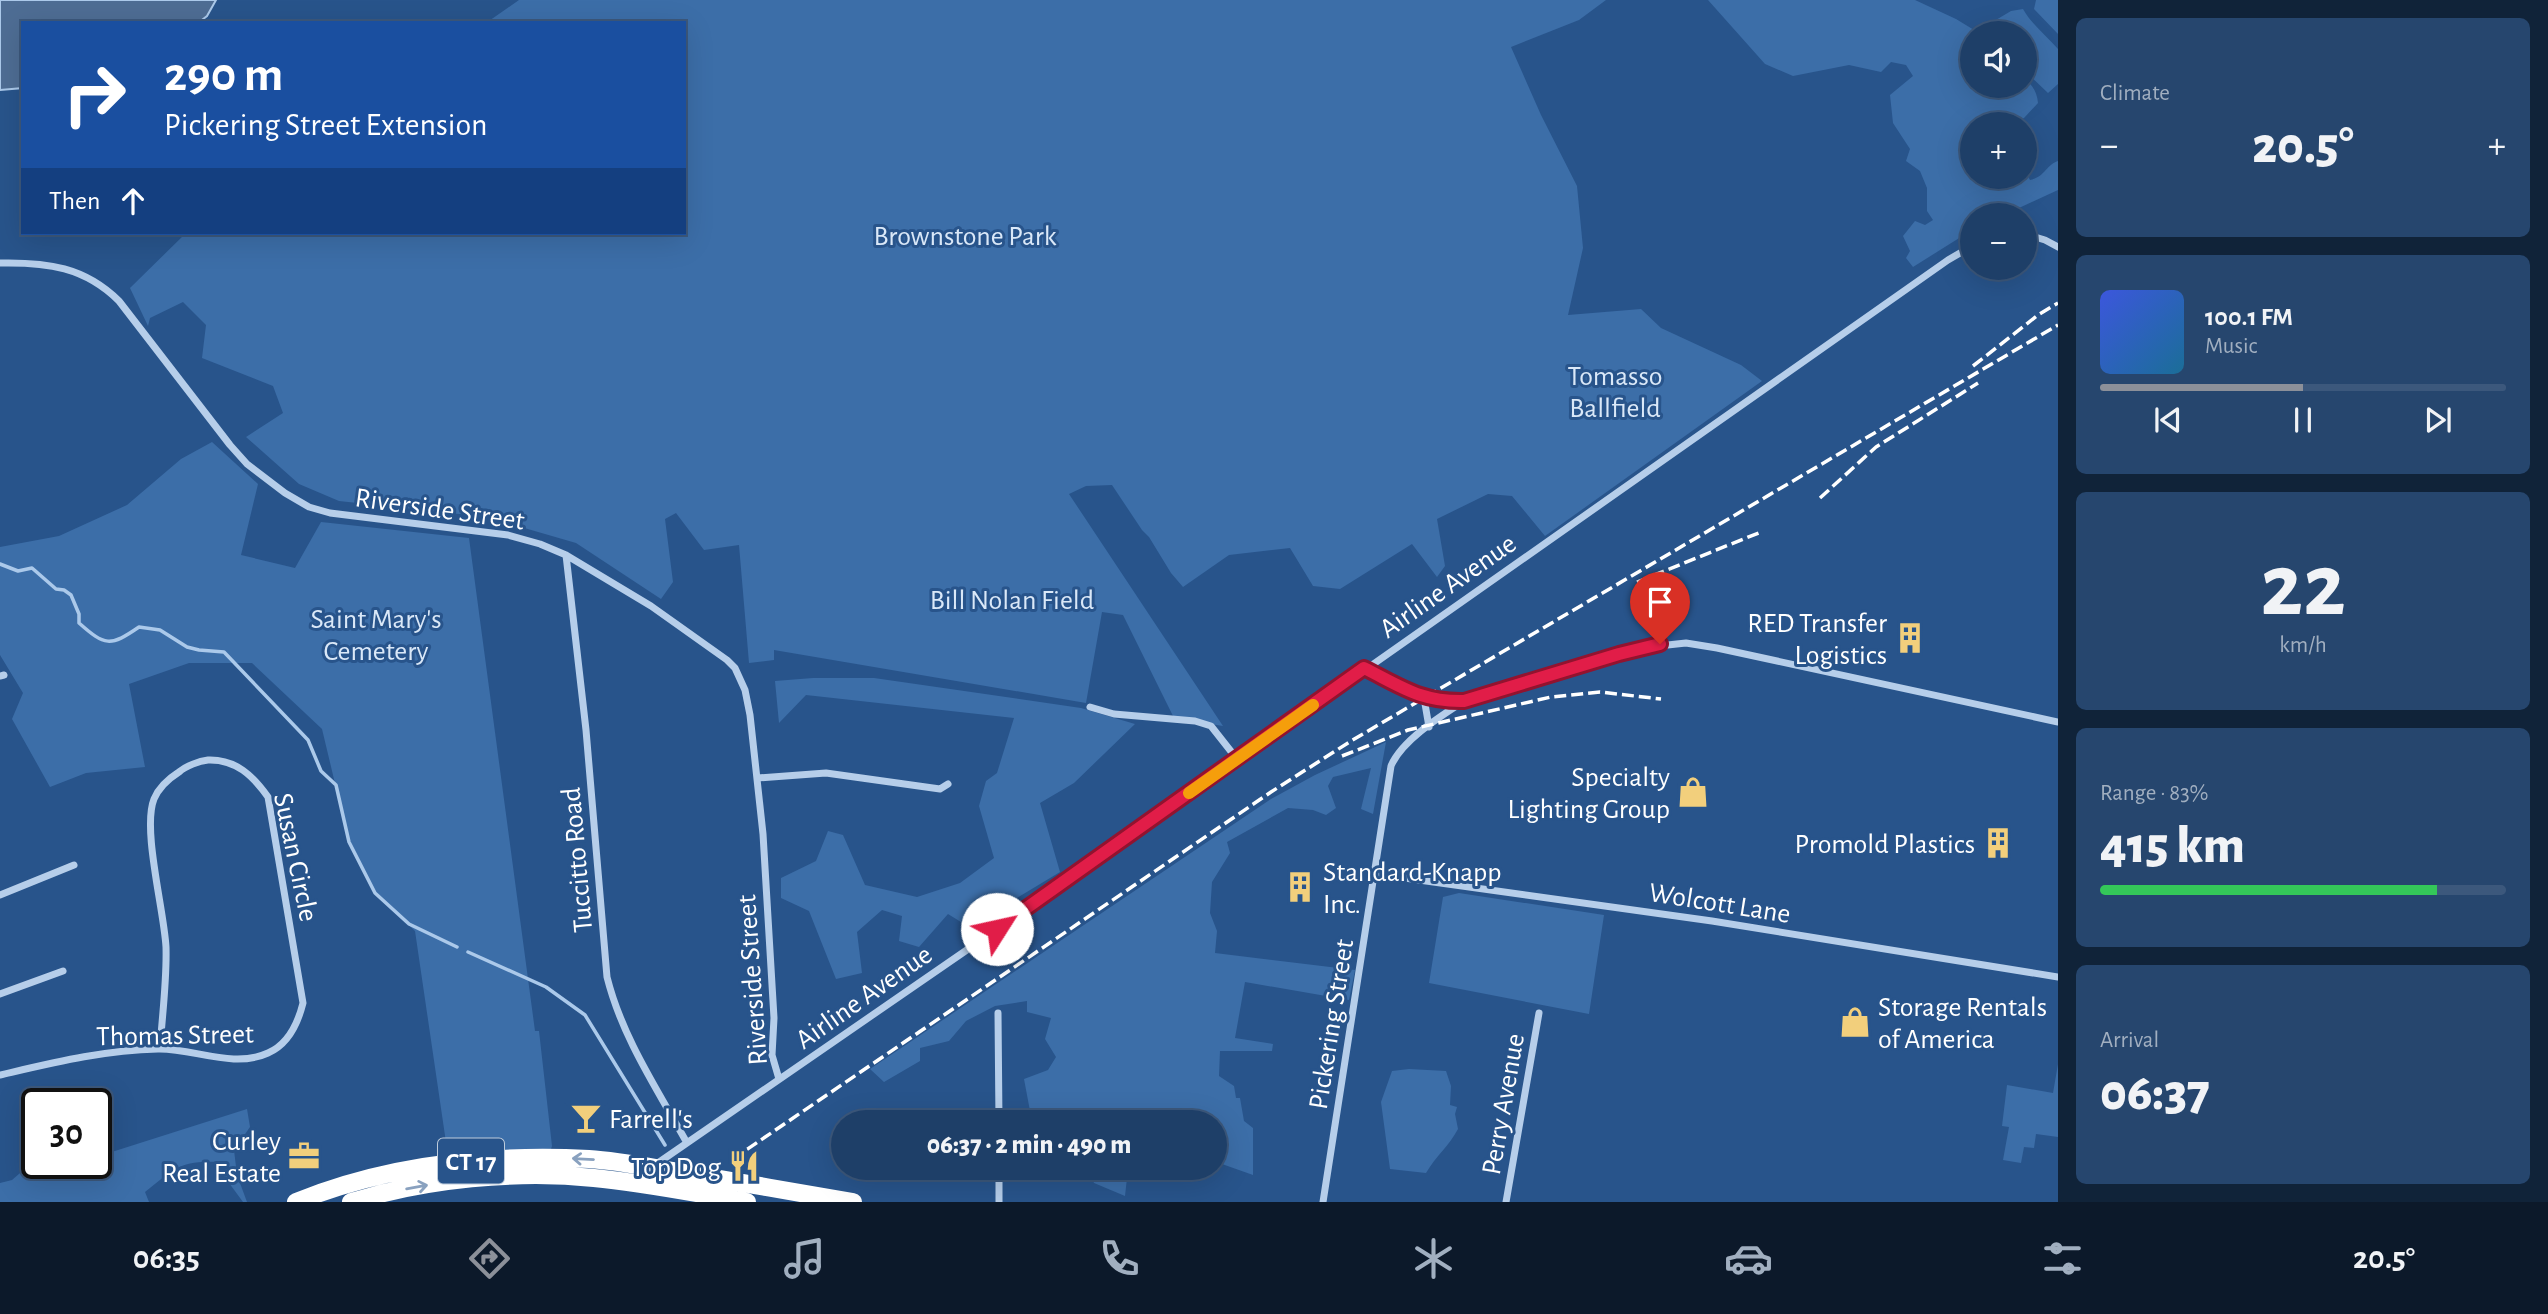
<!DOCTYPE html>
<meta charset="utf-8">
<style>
body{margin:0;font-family:"Alegreya Sans",sans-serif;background:#26466e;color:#f1f3f6;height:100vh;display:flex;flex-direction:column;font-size:26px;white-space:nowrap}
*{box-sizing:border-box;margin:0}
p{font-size:23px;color:#a1afc0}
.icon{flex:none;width:38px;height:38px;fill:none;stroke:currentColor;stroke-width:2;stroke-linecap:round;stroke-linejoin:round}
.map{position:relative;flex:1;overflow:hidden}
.panel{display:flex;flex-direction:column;gap:18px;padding:18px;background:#102339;width:490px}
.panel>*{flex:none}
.hud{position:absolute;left:21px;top:21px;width:665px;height:214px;border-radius:0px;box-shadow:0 7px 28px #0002,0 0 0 2px #3c587c;background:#1a4fa0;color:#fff;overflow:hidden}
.buttons{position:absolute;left:1960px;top:21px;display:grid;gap:14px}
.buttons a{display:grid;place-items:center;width:77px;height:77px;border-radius:50%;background:#1e3f68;box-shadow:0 7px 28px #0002,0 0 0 2px #3c587c;font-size:35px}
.speed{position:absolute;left:21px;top:1088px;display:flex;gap:14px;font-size:35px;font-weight:700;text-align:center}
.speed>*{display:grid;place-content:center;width:91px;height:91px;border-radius:50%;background:#1e3f68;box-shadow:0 7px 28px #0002,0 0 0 2px #3c587c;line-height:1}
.speed .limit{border:4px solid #111;border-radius:10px;background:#fff;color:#111}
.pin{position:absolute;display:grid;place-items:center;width:60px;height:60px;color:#fff;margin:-72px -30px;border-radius:50% 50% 50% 0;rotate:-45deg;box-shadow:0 0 7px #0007}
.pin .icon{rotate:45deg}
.me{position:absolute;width:77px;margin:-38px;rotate:55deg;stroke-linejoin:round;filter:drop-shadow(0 0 5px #0008)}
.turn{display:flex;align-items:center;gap:24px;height:147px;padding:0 28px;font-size:32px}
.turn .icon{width:91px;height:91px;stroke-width:2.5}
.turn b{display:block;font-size:49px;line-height:60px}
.then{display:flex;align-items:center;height:66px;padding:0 28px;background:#0003;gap:14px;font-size:26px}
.big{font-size:52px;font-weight:800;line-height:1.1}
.panel .tile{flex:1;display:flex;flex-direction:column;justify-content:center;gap:10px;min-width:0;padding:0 24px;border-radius:10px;background:#26466e}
.panel .dial{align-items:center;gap:0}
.dial b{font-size:91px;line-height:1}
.song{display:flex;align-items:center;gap:21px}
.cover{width:84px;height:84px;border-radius:10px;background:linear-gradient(135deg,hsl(230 70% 55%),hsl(200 70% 35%))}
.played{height:7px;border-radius:4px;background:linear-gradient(90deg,#8c9099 50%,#3c587c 50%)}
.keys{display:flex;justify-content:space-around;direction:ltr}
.heat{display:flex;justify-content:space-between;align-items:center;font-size:38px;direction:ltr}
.charge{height:10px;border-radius:5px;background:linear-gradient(90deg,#34c759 83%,#3c587c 0)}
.trip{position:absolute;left:831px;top:1110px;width:396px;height:70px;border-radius:35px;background:#1e3f68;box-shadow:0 7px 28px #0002,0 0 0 2px #3c587c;font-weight:800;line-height:70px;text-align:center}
.tab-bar{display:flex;height:112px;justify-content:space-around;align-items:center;background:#0c192a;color:#a1afc0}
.tab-bar .icon{width:49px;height:49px}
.tab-bar .current{color:#8c9099}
.tab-bar b{font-size:32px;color:#f1f3f6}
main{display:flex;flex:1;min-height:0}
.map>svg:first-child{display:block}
</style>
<main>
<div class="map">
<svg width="2058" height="1202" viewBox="0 0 2058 1202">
<rect width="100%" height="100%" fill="#28548b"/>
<path fill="#3c6ea8" d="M519,0H1606L1579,20L1511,47L1541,115L1577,186L1583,248L1568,315L1641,309L1661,328L1741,365L1762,381L1545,536L1512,496L1488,494L1437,519L1445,566L1437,577L1412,544L1340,589L1313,586L1290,548L1229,555L1183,587L1171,573L1149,537L1142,530L1112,485L1086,486L1069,494L1223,726L1174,718L1123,615L1102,612L1086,703L774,650V660L749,663L739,545L704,550L676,513L665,519L673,582L661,599L576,543L487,517L339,501L299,484L246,437L283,413L273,386L202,358L206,325L183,302L150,318L148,326L130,288L186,233H684V23H486Z
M1708,0H1915L1956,19L1979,33H1972V86H2025V79C2033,86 2037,92 2038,103L2024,118L2016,121L2019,124H1972V177H2025V171L2030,180C2045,177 2046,165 2058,161V190L2004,215H1972V230L1913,267L1906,258L1910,251L1903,236L1915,221L1925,225L1933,220L1927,211V188L1920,171L1906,161L1910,149L1893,123L1890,95L1913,76L1906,65L1891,62L1881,72L1849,65L1793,76L1765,64Z
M2036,0H2058V34L2034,9Z
M2023,9C2032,25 2046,35 2058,49V84L2048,93L2025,71V33H1989L1984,27L2011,11Z
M212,442L258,484L241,555L295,568L321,522L469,538L535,1031H539L552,1146L550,1152L448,1156L415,931L375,893L349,842L322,729L252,663H189L129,684L145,767L86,773L50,787L12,719L23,693L0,655V547L59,536L127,505L181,459Z
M813,678H874L1081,708L1135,724L1074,783L1040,803L1060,872L969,927L948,914L919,947L899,941L902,916L882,910L857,932L862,973L836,979L809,911L781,898V878L816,861L828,831L843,835L865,885L917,897L960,883L994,858L979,806L986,781L997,773L1014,718L806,695L779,723L775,681Z
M1386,742L1373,814L1361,809L1371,768L1333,777L1328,786L1336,808L1326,815L1313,810L1288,808L1227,842L1230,853L1212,882L1210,913L1217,931L1215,953L1355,970L1349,1000L1245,982L1235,1038L1273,1044L1272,1051H1220L1219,1076L1234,1086L1236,1098H1240L1244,1121L1253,1128V1175L1222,1164L1221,1139L1215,1138L1214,1122H1109L1108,1120L1052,1122V1110L1030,1111L1024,1079L1048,1070L1056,1057L1045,1039L1051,1018L1027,1012V1001L995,1006L966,1021L949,1041L920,1048V1061L884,1082L870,1069L1271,799L1315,775Z
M1459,893L1604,915L1589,1014L1429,983L1443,897Z
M2058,1064V1137L2036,1134L2034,1148L2024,1147L2021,1163L2003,1160L2009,1127L2002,1126L2007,1085L2053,1093Z
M1409,1069L1446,1071L1451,1086L1450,1105L1457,1107L1455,1114L1458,1129C1449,1146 1436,1156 1426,1173L1390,1169L1381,1102L1392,1071Z
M247,1109L250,1127L234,1150L237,1175L247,1202H243L221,1172L219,1162C180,1160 174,1169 145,1192L149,1202H0V1183L12,1180L35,1160L37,1164H96V1157Z
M1009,1167H1102L1125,1174L1127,1178L1125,1196L1094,1183L1088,1170L1078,1169C1061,1187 1030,1179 1008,1176Z"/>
<path fill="#4e6d94" stroke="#abc9ea" stroke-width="2" d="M0,0H216L207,16L198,23H23V88L0,90Z"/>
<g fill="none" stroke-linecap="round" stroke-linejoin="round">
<path stroke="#abc9ea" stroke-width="3.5" d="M0,564L18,571L32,568L56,589L64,590L71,595L79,614V623C105,646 110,647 139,627L160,630L187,647L199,650L224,652L308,740L321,771L336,785L349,842L375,893L409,924L457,947
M468,952L546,987L585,1015L665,1145"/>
<path stroke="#b6ceea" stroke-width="7" d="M2025,234L2045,240L2058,247
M0,263C47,262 85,267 119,301L230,445L247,464L285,493L309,507L330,513L508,535L540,544L566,555L651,606L727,660L735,668L745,690L750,715L763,834L774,1018L772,1055L779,1079
M566,555L586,730L607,977C622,1037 657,1089 687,1143
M1364,669C1398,685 1423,702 1462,701
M0,676L4,675
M1424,698L1429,727
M1090,707L1114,714L1195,721L1211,726L1237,759
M757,778L826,773L940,789L948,784
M1376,874L1712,921L2058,977
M0,895L74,865
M0,994L63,971
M998,1013L999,1122
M0,1075C52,1063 104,1050 158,1049C193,1048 233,1069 268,1053C289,1044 298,1023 303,1003L268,797C253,776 236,759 208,760C199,761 186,766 179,772C168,779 159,787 154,799C142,829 164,910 166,947C167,981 162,1016 160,1049
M655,1165L974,945L1948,260L1972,246
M999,1167V1202
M1323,1202L1391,766C1402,740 1441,716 1464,701L1640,648L1686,643L1717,648L2058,722
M1506,1202L1539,1013"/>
<path stroke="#fff" stroke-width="18" d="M296,1202C389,1164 490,1154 589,1159C621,1161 653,1168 684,1173C740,1183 797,1192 853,1202
M351,1202C426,1179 516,1170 594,1178C646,1183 696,1193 747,1202"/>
<path stroke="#fff" stroke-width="3.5" stroke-dasharray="12 5" stroke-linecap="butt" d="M1973,366L2038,315L2058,303
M1820,498L1876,447L1978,383
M1637,582L1761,532
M1342,756L1408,730L1551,697L1600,692L1661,699
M733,1159L1271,792L1351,741L2058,325"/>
</g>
<defs><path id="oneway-shaft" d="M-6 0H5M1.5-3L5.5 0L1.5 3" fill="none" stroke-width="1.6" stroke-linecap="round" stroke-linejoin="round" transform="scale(1.75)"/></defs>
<g stroke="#89a1bf">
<use href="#oneway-shaft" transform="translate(583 1159) rotate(-177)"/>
<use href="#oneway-shaft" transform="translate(417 1187) rotate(-10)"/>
</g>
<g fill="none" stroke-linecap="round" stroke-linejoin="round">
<defs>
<path id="route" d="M997,929L1364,668C1402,687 1421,702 1464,701L1619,654L1660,644"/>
</defs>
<use href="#route" stroke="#92132f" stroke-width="18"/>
<use href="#route" stroke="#e11d48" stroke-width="12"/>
<path stroke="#f59e0b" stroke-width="12" d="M1189,793L1313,705"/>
</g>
<defs>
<symbol id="building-bare" viewBox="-9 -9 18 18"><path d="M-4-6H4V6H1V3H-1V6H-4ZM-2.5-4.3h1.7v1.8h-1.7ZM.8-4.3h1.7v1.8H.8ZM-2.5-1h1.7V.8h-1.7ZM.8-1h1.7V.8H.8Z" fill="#f2cf7c" stroke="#28548b" stroke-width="2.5" paint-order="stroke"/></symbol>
<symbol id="shop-bare" viewBox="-9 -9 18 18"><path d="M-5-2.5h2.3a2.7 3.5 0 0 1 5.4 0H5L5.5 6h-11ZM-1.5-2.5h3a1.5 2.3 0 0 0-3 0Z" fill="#f2cf7c" stroke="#28548b" stroke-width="2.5" paint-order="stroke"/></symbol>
<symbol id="bar-bare" viewBox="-9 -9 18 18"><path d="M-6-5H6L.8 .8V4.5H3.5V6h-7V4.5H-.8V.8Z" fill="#f2cf7c" stroke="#28548b" stroke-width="2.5" paint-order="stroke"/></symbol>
<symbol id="office-bare" viewBox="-9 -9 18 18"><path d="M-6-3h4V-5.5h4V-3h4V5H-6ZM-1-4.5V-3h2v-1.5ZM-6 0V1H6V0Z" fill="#f2cf7c" stroke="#28548b" stroke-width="2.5" paint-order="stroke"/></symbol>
<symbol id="restaurant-bare" viewBox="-9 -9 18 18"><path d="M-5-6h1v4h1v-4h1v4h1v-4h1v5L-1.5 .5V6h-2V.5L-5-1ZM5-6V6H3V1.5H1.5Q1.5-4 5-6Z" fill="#f2cf7c" stroke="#28548b" stroke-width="2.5" paint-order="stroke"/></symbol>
</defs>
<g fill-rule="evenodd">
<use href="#building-bare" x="1888" y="616" width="44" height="44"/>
<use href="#shop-bare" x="1671" y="770" width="44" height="44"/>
<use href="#building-bare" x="1976" y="821" width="44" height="44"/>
<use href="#building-bare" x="1278" y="865" width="44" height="44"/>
<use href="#shop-bare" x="1833" y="1000" width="44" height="44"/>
<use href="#bar-bare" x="564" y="1096" width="44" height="44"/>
<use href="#office-bare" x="282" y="1134" width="44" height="44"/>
<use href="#restaurant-bare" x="722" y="1144" width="44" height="44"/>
</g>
<g text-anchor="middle" stroke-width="6" stroke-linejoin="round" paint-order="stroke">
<rect fill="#28548b" stroke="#beccdc" stroke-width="2" x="438" y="1138.5" width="66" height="45" rx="5"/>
<g font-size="26" font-weight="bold" fill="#fff">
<text x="471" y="1170">CT 17</text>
</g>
<g font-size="28" fill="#dae8f8" stroke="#28548b">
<text x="965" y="245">Brownstone Park</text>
<text x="1615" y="385">Tomasso<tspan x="1615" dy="32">Ballfield</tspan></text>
<text x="1012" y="609">Bill Nolan Field</text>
<text x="376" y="628">Saint Mary's<tspan x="376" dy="32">Cemetery</tspan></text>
</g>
<g font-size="28" fill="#fff" stroke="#28548b">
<text transform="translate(440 508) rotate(8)" y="10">Riverside Street</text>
<text transform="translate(1447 585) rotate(-35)" y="10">Airline Avenue</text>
<text transform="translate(297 857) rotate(78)" y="10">Susan Circle</text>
<text transform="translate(576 860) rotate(-95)" y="10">Tuccitto Road</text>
<text transform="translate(1720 902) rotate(9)" y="10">Wolcott Lane</text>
<text transform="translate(751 980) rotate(-94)" y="10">Riverside Street</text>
<text transform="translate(863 996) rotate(-35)" y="10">Airline Avenue</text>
<text transform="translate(1330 1024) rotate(-81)" y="10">Pickering Street</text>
<text transform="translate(175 1034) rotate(-1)" y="10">Thomas Street</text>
<text transform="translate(1502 1104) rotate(-80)" y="10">Perry Avenue</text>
</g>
<g font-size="28" fill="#fff" stroke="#28548b" text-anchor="end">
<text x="1887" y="632">RED Transfer<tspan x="1887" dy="32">Logistics</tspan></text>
<text x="1670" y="786">Specialty<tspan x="1670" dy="32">Lighting Group</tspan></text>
<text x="1975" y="853">Promold Plastics</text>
<text x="1323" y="881" text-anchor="start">Standard-Knapp<tspan x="1323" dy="32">Inc.</tspan></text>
<text x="1878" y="1016" text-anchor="start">Storage Rentals<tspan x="1878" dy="32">of America</tspan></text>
<text x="609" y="1128" text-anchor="start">Farrell's</text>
<text x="281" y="1150">Curley<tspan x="281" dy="32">Real Estate</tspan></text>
<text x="721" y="1176">Top Dog</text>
</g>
</g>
</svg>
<div class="buttons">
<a><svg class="icon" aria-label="sound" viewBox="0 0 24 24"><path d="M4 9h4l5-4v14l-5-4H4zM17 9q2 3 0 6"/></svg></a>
<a>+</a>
<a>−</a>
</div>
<div class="speed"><div class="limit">30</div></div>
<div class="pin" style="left:1660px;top:644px;background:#d93025"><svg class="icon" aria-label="arrive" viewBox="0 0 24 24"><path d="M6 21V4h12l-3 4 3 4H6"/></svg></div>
<svg class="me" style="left:997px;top:929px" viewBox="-20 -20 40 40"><circle r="19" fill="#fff"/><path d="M0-13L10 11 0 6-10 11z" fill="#e11d48"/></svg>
<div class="trip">06:37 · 2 min · 490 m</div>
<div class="hud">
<div class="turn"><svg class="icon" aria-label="right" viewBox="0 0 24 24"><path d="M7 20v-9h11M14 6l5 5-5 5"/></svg><div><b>290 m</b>Pickering Street Extension</div></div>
<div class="then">Then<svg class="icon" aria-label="ahead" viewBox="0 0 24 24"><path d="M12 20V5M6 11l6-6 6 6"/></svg></div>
</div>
</div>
<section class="panel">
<div class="tile"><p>Climate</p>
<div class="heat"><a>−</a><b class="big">20.5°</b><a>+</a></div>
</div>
<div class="tile">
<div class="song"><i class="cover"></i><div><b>100.1 FM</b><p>Music</p></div></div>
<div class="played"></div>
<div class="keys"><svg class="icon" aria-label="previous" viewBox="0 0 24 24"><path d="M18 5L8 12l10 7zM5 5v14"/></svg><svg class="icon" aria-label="pause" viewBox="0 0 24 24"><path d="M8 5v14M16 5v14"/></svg><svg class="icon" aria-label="next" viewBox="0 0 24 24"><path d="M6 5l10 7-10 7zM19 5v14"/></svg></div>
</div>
<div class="tile dial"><b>22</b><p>km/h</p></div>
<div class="tile"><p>Range · 83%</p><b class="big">415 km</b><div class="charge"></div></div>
<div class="tile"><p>Arrival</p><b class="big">06:37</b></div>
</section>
</main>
<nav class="tab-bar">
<b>06:35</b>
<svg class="icon current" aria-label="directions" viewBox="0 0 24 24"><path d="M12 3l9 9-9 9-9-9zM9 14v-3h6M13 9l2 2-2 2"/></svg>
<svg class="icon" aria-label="music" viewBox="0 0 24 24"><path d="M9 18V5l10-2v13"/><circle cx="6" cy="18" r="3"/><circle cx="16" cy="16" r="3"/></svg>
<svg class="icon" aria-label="phone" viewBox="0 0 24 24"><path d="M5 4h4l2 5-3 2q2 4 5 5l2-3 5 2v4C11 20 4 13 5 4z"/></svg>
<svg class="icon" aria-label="climate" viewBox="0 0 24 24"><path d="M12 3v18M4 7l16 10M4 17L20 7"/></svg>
<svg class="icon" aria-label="car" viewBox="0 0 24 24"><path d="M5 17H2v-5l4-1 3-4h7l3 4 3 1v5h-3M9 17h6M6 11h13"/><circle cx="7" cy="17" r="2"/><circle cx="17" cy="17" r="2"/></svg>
<svg class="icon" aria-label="filters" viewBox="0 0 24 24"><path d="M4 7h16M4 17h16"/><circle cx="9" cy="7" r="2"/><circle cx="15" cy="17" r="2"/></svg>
<b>20.5°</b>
</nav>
